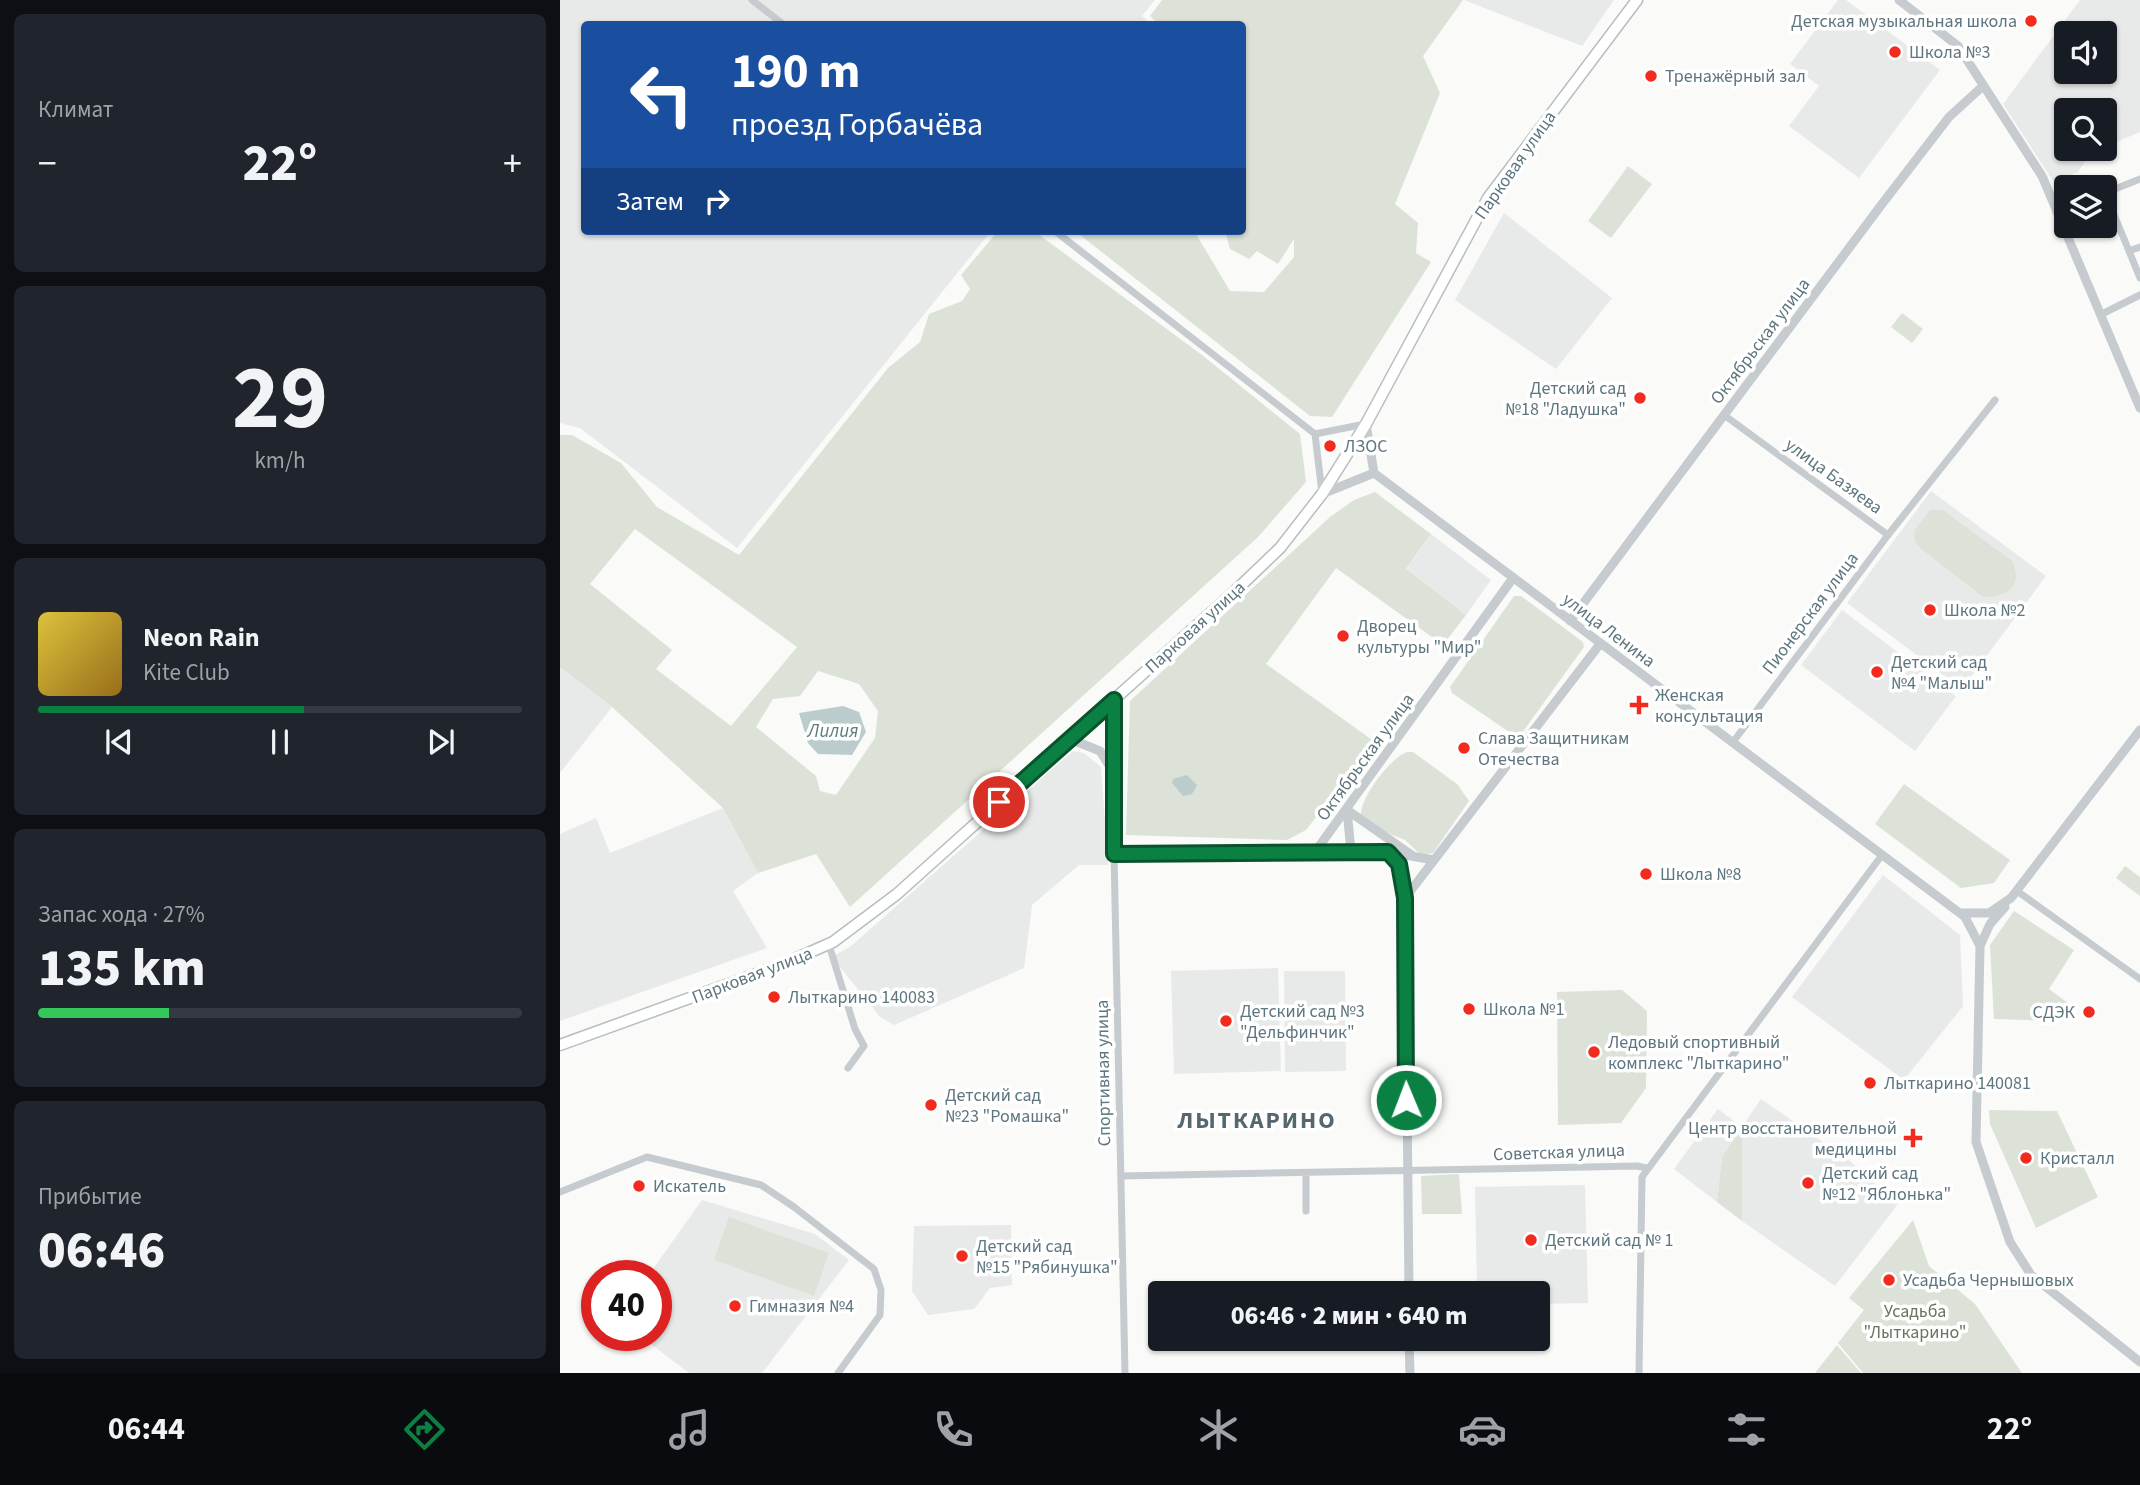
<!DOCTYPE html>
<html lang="ru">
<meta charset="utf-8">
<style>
body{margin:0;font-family:"Source Sans 3",sans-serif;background:#20242c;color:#f1f3f6;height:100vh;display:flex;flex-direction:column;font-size:26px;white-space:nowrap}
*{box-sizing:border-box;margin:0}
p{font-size:23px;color:#9ea1a6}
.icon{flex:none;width:38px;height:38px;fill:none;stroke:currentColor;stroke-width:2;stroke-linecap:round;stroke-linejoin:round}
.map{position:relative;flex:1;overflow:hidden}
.drawer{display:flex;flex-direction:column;gap:14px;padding:14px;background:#0d0f14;width:560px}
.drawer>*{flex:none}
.hud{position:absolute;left:21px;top:21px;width:665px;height:214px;border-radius:7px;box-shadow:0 2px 5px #0004;background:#1a4fa0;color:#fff;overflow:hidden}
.fabs{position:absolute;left:1494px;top:21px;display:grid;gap:14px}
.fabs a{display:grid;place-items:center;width:63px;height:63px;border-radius:7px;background:#171b24;box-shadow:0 2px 5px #0004;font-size:35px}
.speed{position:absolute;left:21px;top:1260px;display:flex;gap:14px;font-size:35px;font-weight:700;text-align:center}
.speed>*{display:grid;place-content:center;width:91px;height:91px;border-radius:50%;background:#171b24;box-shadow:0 2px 5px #0004;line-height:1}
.speed .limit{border:10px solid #d22;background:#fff;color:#111}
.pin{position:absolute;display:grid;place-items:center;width:60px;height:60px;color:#fff;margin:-30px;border:4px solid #fff;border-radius:50%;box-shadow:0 2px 7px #0007}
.me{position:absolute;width:77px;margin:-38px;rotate:359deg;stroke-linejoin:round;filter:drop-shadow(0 0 5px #0008)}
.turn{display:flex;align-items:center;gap:24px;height:147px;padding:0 35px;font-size:32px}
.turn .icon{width:91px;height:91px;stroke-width:2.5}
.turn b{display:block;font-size:49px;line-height:60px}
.then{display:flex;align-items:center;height:66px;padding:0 35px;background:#0003;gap:14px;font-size:26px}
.big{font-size:52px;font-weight:800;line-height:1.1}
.drawer .card{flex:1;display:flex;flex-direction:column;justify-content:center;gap:10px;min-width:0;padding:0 24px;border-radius:10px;background:#20242c}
.drawer .dial{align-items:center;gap:0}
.dial b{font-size:91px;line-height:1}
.song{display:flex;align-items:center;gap:21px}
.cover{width:84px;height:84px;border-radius:10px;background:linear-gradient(135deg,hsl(50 70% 55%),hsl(40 70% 35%))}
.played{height:7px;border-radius:4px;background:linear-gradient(90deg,#0b8043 55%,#363941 55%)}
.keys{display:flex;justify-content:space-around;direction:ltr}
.heat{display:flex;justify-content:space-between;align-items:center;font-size:38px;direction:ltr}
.charge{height:10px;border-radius:5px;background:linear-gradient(90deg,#34c759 27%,#363941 0)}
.trip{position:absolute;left:588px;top:1281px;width:402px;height:70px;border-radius:7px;background:#171b24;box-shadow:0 2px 5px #0004;font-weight:800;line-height:70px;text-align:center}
.tab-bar{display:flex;height:112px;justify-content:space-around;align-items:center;background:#090b0e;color:#9ea1a6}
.tab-bar .icon{width:49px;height:49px}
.tab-bar .current{color:#0b8043}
.tab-bar b{font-size:32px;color:#f1f3f6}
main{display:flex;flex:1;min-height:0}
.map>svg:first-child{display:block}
</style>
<main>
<section class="drawer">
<div class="card"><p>Климат</p>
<div class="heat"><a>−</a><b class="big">22°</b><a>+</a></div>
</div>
<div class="card dial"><b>29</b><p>km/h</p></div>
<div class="card">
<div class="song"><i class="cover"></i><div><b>Neon Rain</b><p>Kite Club</p></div></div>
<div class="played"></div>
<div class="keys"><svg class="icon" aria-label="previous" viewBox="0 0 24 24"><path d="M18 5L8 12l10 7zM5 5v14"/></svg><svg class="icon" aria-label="pause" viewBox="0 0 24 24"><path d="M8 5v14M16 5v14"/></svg><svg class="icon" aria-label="next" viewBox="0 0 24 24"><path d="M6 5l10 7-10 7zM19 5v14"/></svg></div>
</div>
<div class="card"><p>Запас хода · 27%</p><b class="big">135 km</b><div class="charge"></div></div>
<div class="card"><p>Прибытие</p><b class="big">06:46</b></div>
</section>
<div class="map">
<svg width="1580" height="1373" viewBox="0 0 1580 1373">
<rect width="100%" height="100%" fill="#fafaf8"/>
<path fill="#e8eae9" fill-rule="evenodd" d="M0,0H595L582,16L591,24H24V231H431L177,548L20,428L0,423Z
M904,0H1054L1022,46Z
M1278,0H1286L1380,70L1299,178L1229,126L1259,86L1230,64Z
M1520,0H1580V132L1545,147V110H1507V149H1542L1530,154L1518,172L1493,181L1443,104ZM1507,33H1545V72H1507Z
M944,213L1052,298L996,369L895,300Z
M1371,491L1486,576L1402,689L1287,603Z
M871,534L931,580L906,615L846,570Z
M1282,610L1396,696L1355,751L1241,665Z
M0,667L52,707L0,773Z
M513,751L524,753L541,767L548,865H519L472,905L464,968L334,1025L320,1017L272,957L291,946Z
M163,808L198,873L173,891L207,948L0,1021V834L36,818L50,853Z
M1323,875L1400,935L1403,1006L1344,1080L1232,997Z
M718,968L721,1071L614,1074L611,971Z
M724,971H785L786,1071L725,1072Z
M1201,1099L1290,1161L1338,1204L1275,1286L1182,1221L1181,1129L1162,1157L1157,1202L1114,1169L1158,1109L1182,1127Z
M1025,1185L1028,1303L978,1304V1293H917L915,1187Z
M142,1200L255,1234L289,1260L202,1373H129L79,1335H96V1276H88Z
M451,1225L452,1285L430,1288L414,1309L368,1315L352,1291L354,1226Z"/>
<path fill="#dde2d8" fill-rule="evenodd" d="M602,0H903L863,56L880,93L835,204L858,223L856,253L871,262L772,417L750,416L515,231H638L636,234L670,291L704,292L734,257V239L718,264L697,251L689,259L670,249L665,231H682V24H598L590,16Z
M1068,166L1092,184L1051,238L1028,221Z
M438,231H474L642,355L740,434L746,482L698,537L290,907L256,854L198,873L163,808L52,707L0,667V435H12L61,463L97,507L179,555L328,368L360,342L369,314L402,301L410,289L401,275ZM75,529L237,647L171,726L96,669L112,650L30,584ZM258,671L299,684L318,711L315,738L276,795L260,791L256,776L196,727L213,699L240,696Z
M1342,313L1363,329L1352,343L1331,327Z
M815,492L871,534L846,569L906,615L883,645L776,568L706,664L815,742L746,830L727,840L566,835L570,701L770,517L794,500Z
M1370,510H1383L1452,561C1464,585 1447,598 1423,597L1360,548L1355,542L1354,531Z
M954,596H961L1023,642L1024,647L962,733L955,736L892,693L890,687Z
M847,752H853L897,784L909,801L873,853L861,855L845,840L810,826L801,816C799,799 831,757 847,752Z
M1344,784L1450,860L1434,883L1401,888L1315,824Z
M1565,866L1580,877V896L1556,878Z
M1454,911L1514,950L1489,989L1512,1006L1500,1021L1434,1019L1430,945Z
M1062,990L1087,1011L1086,1088L1061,1123L998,1125L997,992Z
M1429,1110L1497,1111L1538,1197L1476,1228L1430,1124Z
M1182,1127V1221L1157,1202L1162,1157Z
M899,1174L902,1214H862L861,1176Z
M169,1217L269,1253L254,1296L154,1260Z
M1353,1220L1369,1266L1415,1304L1462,1373H1303L1278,1343L1304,1310L1289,1298Z
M1277,1345L1301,1373H1255Z"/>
<path fill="#bbcccd" d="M283,706L299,712L306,732L292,755L258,754L248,743L239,713Z
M627,775L637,785L632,794L623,796L612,783L613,779Z"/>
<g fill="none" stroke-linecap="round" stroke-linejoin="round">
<defs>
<path id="secondary" d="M0,1045L221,965L273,942L337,894L674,592L720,548L762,494L806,424L928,198L1077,0"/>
</defs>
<use href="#secondary" stroke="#b5bec1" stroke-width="13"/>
<path stroke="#c5cbce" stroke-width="7" d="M192,0L223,24
M1545,193L1569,251
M1545,193L1580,179
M495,231L755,434L762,493
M1580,247L1569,251L1580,278
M1540,315L1580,295
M1164,415L1328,535L1435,400
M755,434L805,424
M1173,742L1328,535
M554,854L565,1373
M1457,891L1580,979
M269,945L295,1029L304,1046L288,1068
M561,1176L1077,1166L1087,1168
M0,1192L87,1157L201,1185L234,1207L314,1269L321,1290L320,1315L278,1373
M746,1211V1174
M1079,1373L1082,1177L1322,855"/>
<path stroke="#c5cbce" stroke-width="9" d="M1339,0L1398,46L1482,176L1580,408
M806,424L814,473L1405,917L1420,946L1416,1142L1450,1242L1471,1275L1580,1362
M762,494L814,473
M1010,621L1322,204L1389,117L1423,86
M554,700V854L819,850L828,852L839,864L845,898L849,1293
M510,739L540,751L554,773
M787,810L853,856
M787,810L791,851
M755,852L953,578
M828,852L874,860
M845,898L1040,644
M1401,913H1429L1451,898L1580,730
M1420,946L1430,924L1445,907
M849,1339L850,1373"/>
<use href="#secondary" stroke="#fff" stroke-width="10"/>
</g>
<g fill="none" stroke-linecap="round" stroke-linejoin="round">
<defs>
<path id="route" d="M439,802L554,700V854L828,852L839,864L845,898L846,1100"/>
</defs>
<use href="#route" stroke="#07532c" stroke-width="18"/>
<use href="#route" stroke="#0b8043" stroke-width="12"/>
</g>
<g fill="#f32b1e" stroke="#fff" stroke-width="2.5">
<circle cx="1471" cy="21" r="7"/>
<circle cx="1335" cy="52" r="7"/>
<circle cx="1091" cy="76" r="7"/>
<circle cx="1080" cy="398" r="7"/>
<circle cx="770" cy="446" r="7"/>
<circle cx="1370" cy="610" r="7"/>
<circle cx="783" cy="636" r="7"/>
<circle cx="1317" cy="672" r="7"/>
<path d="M1075.5 694.5h7v7h7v7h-7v7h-7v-7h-7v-7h7z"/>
<circle cx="904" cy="748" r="7"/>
<circle cx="1086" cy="874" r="7"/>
<circle cx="214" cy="997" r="7"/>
<circle cx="909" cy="1009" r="7"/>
<circle cx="1529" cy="1012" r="7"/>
<circle cx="666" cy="1021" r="7"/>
<circle cx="1034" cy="1052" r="7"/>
<circle cx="1310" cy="1083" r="7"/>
<circle cx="371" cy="1105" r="7"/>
<path d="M1349.5 1127.5h7v7h7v7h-7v7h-7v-7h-7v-7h7z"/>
<circle cx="1466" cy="1158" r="7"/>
<circle cx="1248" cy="1183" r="7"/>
<circle cx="79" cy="1186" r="7"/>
<circle cx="971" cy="1240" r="7"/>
<circle cx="402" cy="1256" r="7"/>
<circle cx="1329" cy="1280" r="7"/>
<circle cx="175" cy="1306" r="7"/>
</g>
<g text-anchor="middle" stroke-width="7" stroke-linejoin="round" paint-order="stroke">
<g font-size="18" fill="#5e767f" stroke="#fff" text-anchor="start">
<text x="1457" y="27" text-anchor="end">Детская музыкальная школа</text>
<text x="1349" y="58">Школа №3</text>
<text x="1105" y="82">Тренажёрный зал</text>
<text x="1066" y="394" text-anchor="end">Детский сад<tspan x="1066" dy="21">№18 "Ладушка"</tspan></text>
<text x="784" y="452">ЛЗОС</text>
<text x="1384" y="616">Школа №2</text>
<text x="797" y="632">Дворец<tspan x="797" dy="21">культуры "Мир"</tspan></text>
<text x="1331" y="668">Детский сад<tspan x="1331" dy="21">№4 "Малыш"</tspan></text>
<text x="1095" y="701">Женская<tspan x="1095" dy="21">консультация</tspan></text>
<text x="918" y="744">Слава Защитникам<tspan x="918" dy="21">Отечества</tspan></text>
<text x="1100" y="880">Школа №8</text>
<text x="228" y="1003">Лыткарино 140083</text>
<text x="923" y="1015">Школа №1</text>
<text x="680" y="1017">Детский сад №3<tspan x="680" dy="21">"Дельфинчик"</tspan></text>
<text x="1515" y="1018" text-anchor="end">СДЭК</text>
<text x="1048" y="1048">Ледовый спортивный<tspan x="1048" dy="21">комплекс "Лыткарино"</tspan></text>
<text x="1324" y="1089">Лыткарино 140081</text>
<text x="385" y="1101">Детский сад<tspan x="385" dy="21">№23 "Ромашка"</tspan></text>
<text x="1337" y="1134" text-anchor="end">Центр восстановительной<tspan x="1337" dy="21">медицины</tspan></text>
<text x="1480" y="1164">Кристалл</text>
<text x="1262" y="1179">Детский сад<tspan x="1262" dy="21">№12 "Яблонька"</tspan></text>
<text x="93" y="1192">Искатель</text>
<text x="985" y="1246">Детский сад № 1</text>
<text x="416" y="1252">Детский сад<tspan x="416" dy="21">№15 "Рябинушка"</tspan></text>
<text x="1343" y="1286">Усадьба Чернышовых</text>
<text x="189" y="1312">Гимназия №4</text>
</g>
<g font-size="18" fill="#5e767f" stroke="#fff">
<text transform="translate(955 165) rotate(-55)" y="6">Парковая улица</text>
<text transform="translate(1200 341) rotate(-53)" y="6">Октябрьская улица</text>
<text transform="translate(1274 476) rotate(36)" y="6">улица Базяева</text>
<text transform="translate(1250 613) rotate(-53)" y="6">Пионерская улица</text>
<text transform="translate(635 627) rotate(-42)" y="6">Парковая улица</text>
<text transform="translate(1049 630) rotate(37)" y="6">улица Ленина</text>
<text transform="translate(805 757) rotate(-54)" y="6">Октябрьская улица</text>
<text transform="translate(192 975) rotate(-21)" y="6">Парковая улица</text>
<text transform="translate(543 1073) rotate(-91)" y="6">Спортивная улица</text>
<text transform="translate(999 1152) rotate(-2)" y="6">Советская улица</text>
</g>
<g font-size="18" fill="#66775e" stroke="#fff">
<text x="1355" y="1317">Усадьба<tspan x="1355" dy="21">"Лыткарино"</tspan></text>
</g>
<g font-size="19" font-style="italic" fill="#5e7c7e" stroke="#fff">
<text x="273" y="737">Лилия</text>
</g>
<g font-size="24" font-weight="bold" letter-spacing="2" fill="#556870" stroke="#fff">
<text x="697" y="1128">ЛЫТКАРИНО</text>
</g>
</g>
</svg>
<div class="fabs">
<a><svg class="icon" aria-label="sound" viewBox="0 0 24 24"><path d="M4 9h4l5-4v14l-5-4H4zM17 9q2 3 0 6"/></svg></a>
<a><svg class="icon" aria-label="search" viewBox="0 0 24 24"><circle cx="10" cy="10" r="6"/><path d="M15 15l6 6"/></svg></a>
<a><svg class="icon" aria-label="layers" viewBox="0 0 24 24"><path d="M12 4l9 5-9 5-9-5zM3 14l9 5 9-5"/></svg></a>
</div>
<div class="speed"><div class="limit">40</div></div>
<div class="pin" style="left:439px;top:802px;background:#d93025"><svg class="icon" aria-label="arrive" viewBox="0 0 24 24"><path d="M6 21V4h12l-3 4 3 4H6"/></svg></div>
<svg class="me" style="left:846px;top:1100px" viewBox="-20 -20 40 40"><circle r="17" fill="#0b8043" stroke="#fff" stroke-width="3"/><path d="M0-11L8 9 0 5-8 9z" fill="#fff"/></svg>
<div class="trip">06:46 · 2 мин · 640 m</div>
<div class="hud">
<div class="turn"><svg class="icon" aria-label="left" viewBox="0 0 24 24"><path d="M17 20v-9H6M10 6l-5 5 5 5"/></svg><div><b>190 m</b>проезд Горбачёва</div></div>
<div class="then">Затем<svg class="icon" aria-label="right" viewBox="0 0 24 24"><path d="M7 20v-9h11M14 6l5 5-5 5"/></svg></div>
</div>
</div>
</main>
<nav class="tab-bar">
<b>06:44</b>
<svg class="icon current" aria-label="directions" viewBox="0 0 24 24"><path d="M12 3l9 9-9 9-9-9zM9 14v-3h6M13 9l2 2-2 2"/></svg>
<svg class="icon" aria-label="music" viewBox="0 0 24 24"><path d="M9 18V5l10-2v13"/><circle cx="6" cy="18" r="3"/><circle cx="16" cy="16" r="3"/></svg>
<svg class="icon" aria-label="phone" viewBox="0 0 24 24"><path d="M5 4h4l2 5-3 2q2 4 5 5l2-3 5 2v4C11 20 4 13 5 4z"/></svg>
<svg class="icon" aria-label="climate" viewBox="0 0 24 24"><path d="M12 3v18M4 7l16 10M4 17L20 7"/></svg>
<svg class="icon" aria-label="car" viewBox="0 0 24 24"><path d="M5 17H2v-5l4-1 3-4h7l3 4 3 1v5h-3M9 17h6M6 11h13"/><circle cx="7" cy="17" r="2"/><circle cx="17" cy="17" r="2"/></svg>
<svg class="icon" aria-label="filters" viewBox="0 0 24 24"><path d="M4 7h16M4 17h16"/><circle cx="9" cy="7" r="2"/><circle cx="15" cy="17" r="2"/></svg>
<b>22°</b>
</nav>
